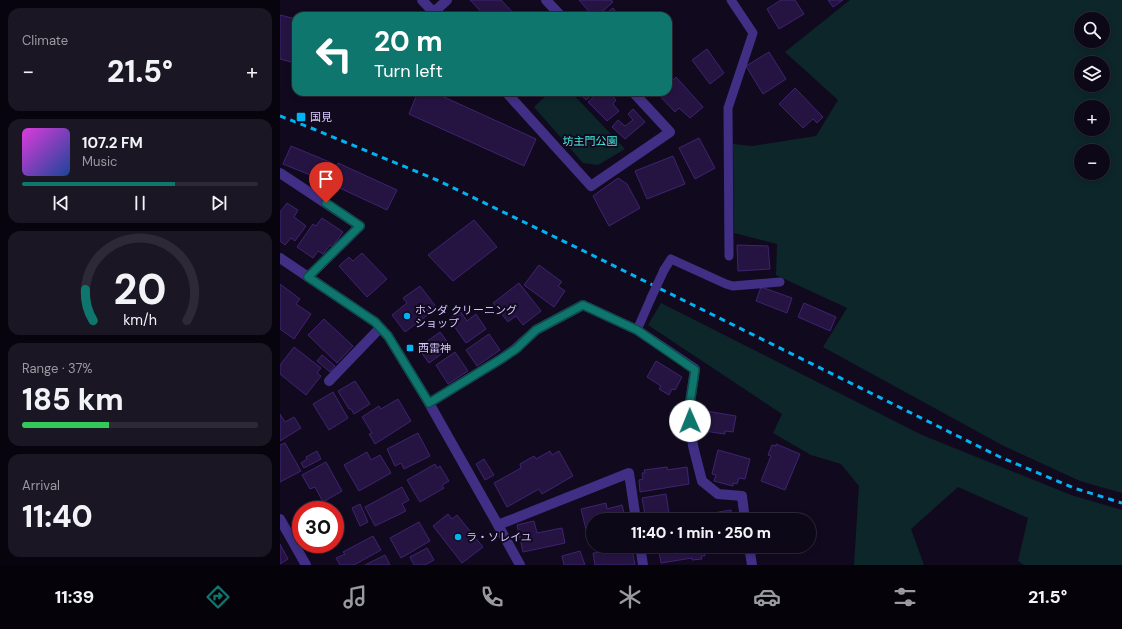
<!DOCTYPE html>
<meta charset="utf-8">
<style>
body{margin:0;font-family:"DM Sans","Noto Sans JP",sans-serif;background:#1b1624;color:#f1f3f6;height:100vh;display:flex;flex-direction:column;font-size:15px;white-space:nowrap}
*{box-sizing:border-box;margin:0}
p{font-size:13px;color:#9a9aa1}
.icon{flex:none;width:22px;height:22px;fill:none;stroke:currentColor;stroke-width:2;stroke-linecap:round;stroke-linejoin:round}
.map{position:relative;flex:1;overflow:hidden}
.sheet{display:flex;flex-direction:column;gap:8px;padding:8px;background:#07040d;width:280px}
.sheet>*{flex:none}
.top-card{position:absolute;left:12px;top:12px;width:380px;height:84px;border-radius:12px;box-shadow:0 2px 6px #0003,0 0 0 1px #2d2936;background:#0f766e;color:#fff;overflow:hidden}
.tools{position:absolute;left:794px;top:12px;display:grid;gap:8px}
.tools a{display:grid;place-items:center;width:36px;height:36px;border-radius:50%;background:#0d0817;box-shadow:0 2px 6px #0003,0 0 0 1px #2d2936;font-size:20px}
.speed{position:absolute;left:12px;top:501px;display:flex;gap:8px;font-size:20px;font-weight:700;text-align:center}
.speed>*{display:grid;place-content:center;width:52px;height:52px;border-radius:50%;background:#0d0817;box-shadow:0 2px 6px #0003,0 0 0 1px #2d2936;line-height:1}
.speed .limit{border:6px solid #d22;background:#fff;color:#111}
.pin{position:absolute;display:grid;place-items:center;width:34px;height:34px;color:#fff;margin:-41px -17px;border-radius:50% 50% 50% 0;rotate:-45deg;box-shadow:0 0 4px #0007}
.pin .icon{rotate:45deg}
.me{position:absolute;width:44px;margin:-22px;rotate:359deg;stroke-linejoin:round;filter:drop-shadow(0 0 3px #0008)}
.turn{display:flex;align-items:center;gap:14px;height:84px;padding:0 16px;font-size:18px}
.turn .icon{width:52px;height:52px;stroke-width:2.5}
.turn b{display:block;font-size:28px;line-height:34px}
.big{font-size:30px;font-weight:800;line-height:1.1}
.sheet .card{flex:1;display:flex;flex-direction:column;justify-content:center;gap:6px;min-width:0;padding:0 14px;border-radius:12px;background:#1b1624}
.sheet .dial{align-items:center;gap:0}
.dial svg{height:104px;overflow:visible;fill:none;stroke:#2d2936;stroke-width:7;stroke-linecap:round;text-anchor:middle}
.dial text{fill:#f1f3f6;stroke:none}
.song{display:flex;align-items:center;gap:12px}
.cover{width:48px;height:48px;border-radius:6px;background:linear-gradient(135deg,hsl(300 70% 55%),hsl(220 70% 35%))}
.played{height:4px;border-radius:2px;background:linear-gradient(90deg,#0f766e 65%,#2d2936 65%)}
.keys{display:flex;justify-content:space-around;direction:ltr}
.heat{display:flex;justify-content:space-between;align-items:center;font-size:22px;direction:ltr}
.charge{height:6px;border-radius:3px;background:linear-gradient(90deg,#34c759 37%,#2d2936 0)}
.trip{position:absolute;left:306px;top:513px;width:230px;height:40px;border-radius:20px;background:#0d0817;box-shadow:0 2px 6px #0003,0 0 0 1px #2d2936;font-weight:800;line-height:40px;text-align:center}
.menu{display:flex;height:64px;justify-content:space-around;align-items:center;background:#050309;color:#9a9aa1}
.menu .icon{width:28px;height:28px}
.menu .active{color:#0f766e}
.menu b{font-size:18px;color:#f1f3f6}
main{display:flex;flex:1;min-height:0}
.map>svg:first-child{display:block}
</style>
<main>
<section class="sheet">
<div class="card"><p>Climate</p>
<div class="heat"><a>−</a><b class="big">21.5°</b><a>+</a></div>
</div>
<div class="card">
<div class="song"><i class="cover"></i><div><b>107.2 FM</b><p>Music</p></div></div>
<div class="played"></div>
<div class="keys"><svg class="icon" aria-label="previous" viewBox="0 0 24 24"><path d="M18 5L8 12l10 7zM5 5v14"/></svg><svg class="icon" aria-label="pause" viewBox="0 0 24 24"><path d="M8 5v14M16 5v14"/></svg><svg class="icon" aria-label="next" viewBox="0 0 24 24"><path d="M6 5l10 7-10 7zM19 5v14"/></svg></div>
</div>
<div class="card dial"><svg viewBox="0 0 100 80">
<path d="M14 69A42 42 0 1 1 86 69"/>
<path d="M14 69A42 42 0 0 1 8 45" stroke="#0f766e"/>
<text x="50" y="56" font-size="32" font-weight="700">20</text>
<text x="50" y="72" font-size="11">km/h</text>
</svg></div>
<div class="card"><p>Range · 37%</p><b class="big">185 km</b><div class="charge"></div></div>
<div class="card"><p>Arrival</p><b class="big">11:40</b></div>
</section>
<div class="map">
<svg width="842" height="565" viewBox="0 0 842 565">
<rect width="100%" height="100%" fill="#110a1f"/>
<path fill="#0c262a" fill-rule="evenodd" d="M570,0H842V493L800,481L722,445L543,347L567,308L496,275L497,244L454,233L453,144L472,146L536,136L558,100L505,52ZM801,19H823V41H801ZM801,63H823V85H801ZM801,107H823V129H801ZM801,151H823V173H801Z
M270,92H291L345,149L318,165L303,163L254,107Z
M381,303L642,435L791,495L842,510V565H744L738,561L748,518L678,487L631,529L644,565H574L579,486L561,464L531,455L493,433L502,414L368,325Z"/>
<path fill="#251442" stroke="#3f2371" d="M190,0H221L236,16H205Z
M299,0H331L333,2L324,10L313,16Z
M501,0H515L524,14L499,29L487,9Z
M548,0H563L553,7Z
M333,8L339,16H323Z
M0,15L16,19L15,63L0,59Z
M427,49L444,73L430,84L412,60Z
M489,52L506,79L483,94L466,66Z
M396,77L423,107L410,118L399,108L395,112L378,94L380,92H388V85Z
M515,88L543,117L537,123L533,119L523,128L499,104Z
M138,92H153L256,139L244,166L129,114Z
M298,92H315L306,100Z
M319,92H329L336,100L333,104L339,111L327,121L308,102Z
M353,109L365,122L345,139L332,127L338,120L345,126L353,120L348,114Z
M419,138L435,168L415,179L399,148Z
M11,146L52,163L45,181L3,164Z
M393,156L405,184L367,199L355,171Z
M58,163L117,190L107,210L49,183Z
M338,178L347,184L360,208L329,226L313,196Z
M7,203L18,210L14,217L26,226L15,241L11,238L5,245L0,241V212Z
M42,218L63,232L52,247L50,245L43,254L38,251L33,258L17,247L33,224L36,226Z
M194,220L217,247L173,281L148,255Z
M457,245L488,246L490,269L458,271Z
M82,253L107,279L87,297L59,266L69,257L73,261Z
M259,265L282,282L278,286L285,291L274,307L244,285Z
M239,283L261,311L243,325L236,316L228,322L213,303Z
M0,284L20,299L16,304L31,314L14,339L0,329Z
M140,286L157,308L125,332L112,315L127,303L123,298Z
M481,287L512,298L507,313L476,301Z
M524,303L556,317L550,331L518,317Z
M180,311L187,321L196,314L206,329L186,343L169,319Z
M44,319L73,346L57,363L28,335Z
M160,332L171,347L149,363L138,348Z
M209,334L220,350L197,366L186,350Z
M14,347L41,368L37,373L41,376L26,395L0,374V365Z
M175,352L188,371L168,384L156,365Z
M42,355L55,366L50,372L37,361Z
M376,361L402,377L395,390L392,389L389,395L379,389L381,386L367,377Z
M75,381L90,404L74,414L71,409H69L58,391Z
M53,392L68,418L49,430L33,404Z
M118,399L131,421L95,444L89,434L92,433L82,417L99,406L101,409Z
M420,410L456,416L453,432L445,431V434L417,430Z
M0,414L5,422L14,417L21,428L0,441Z
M138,433L150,456L124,469L121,463L115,466L107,449Z
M5,443L21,471L0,482V445Z
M496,444L520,454L505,490L481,481L491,456L488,455L492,445L496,446Z
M438,450L470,459L465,479L459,478L457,484L453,483V486L434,481L436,475L432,474Z
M37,451L41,459L24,468L21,463L27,459L26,457Z
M270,451L272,455L279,451L293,476L262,494L259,489L227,507L214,483L241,468L240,464L254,456L256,459Z
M87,452L91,460L100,455L111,473L79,491L64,465Z
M204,459L214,475L205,480L196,464Z
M46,462L62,491L43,502L35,487L30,489L22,475Z
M155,464L157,468L160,466L169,481L162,485L164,488L140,502L127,480Z
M387,467L388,470L407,467L409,484L360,492L359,480L363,479L362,473H365L364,470Z
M122,487L129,500L122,504L126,511L95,526L85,507Z
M386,494L390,520H366L362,498Z
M326,503L327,509L342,505L346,520H313V536L308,538L301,509Z
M80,504L88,522L80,526L72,508Z
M451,510L452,520H428L427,514Z
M168,514L172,519L177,515L203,547L182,563L153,526Z
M254,521L257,533L282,528L285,543L243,552L237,525Z
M139,522L150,541L121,558L110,538Z
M93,536L101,550L74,565H60L56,558L65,554L63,552Z
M0,544L8,559L0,564Z
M381,546H424L425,556H421L422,559L412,560V558L381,563L379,552L382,551Z
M335,547L336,551L352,549L355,565H315L313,553L324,552L323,549Z
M147,548L154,560L145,565H134L130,557Z
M300,551L305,565H284L282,556Z
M105,555L110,565H85Z"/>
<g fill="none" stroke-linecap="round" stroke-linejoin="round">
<path stroke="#402f84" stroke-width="9" d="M449,256L448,108L473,33L451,0
M384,270L391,259L446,284L453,286L500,282
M357,330L371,298"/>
<path stroke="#402f84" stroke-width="10" d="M142,0L157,16
M266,0L281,16
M154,12L167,0
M226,92L311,186L390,132L353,92
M0,173L80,226L28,277
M49,381L100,328
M149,403L221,359L235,349L256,330L303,305L357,330L415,369L409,409L413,446L422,481L438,494L462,496L465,520
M0,519L26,565
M218,525L349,473L356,520
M360,546L363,565
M469,546L472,565"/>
<path stroke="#402f84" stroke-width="10" d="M0,258L95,322L108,336L149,403L218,525L240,565"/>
<path stroke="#00b4f3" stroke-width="3" stroke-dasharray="6 5" stroke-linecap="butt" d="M0,116L31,128L157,180L312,255L720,457L794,488L842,503"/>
<path stroke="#402f84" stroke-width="9" d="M371,298L384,270"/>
</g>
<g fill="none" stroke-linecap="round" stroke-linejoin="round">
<defs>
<path id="route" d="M46,203L80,226L28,277L95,322L108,336L149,403L221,359L236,349L256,330L303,305L357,330L415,370L409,409L410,421"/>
</defs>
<use href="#route" stroke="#0a4d48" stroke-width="10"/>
<use href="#route" stroke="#0f766e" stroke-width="7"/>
</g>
<g fill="#00b4f3" stroke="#110a1f" stroke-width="1.5">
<rect x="16" y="112" width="10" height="10" rx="2"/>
<circle cx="127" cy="316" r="4"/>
<rect x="126" y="344" width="8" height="8" rx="2"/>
<circle cx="178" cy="537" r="4"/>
</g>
<g text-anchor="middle" stroke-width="4" stroke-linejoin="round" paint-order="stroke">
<g font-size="11" fill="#d7c8ff" stroke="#110a1f" text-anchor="start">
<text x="30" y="121">国見</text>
<text x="135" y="314">ホンダ クリーニング<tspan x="135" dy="13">ショップ</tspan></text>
<text x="138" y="352">西雷神</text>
<text x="186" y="541">ラ・ソレイユ</text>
</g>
<g font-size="11" fill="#47ecdd" stroke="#110a1f">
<text x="310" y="145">坊主門公園</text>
</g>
</g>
</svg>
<div class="tools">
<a><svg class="icon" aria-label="search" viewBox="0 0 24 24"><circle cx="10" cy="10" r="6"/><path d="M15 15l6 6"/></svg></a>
<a><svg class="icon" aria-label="layers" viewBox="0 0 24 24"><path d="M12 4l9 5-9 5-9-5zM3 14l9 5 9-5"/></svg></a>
<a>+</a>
<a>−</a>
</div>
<div class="speed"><div class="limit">30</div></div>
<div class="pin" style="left:46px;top:203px;background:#d93025"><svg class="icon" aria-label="arrive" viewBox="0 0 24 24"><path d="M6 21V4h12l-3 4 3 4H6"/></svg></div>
<svg class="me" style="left:410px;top:421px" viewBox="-20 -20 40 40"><circle r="19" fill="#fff"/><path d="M0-13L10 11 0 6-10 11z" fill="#0f766e"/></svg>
<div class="trip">11:40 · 1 min · 250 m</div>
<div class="top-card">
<div class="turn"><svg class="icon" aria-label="left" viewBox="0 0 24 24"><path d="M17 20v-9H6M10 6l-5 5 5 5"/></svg><div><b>20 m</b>Turn left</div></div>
</div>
</div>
</main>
<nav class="menu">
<b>11:39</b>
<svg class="icon active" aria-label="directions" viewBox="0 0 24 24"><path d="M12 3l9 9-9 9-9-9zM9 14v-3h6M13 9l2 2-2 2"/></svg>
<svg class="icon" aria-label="music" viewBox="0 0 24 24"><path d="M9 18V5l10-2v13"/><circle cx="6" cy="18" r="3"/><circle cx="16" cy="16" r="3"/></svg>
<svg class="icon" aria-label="phone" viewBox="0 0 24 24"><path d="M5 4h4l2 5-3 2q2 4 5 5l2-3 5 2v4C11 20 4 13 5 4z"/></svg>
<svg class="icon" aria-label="climate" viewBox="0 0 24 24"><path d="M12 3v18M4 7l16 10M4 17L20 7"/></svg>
<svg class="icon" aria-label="car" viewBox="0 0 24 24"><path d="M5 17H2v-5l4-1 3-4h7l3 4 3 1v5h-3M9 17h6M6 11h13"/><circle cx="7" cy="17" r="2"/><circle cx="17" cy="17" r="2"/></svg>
<svg class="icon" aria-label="filters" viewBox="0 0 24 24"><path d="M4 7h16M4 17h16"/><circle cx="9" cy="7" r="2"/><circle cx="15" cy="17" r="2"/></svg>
<b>21.5°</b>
</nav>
